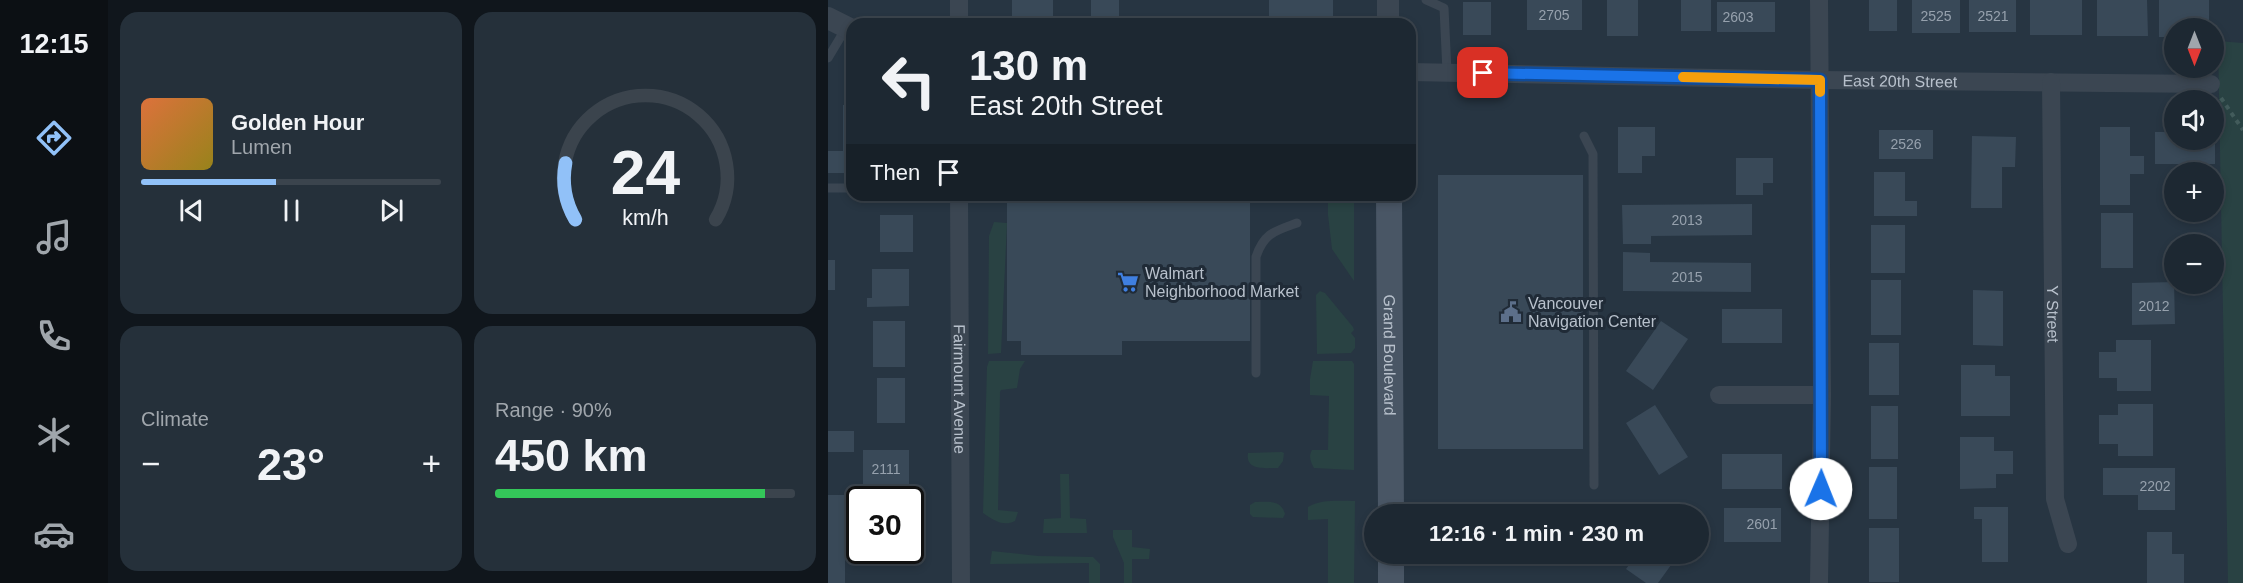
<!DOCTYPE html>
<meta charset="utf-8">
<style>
body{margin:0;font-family:Helvetica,sans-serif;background:#25303a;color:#f1f3f6;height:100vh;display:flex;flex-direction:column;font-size:22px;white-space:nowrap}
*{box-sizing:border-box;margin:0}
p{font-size:20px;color:#a0a6ac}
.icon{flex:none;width:33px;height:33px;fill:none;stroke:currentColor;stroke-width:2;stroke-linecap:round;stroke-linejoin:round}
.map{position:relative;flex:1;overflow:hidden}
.side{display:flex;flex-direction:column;gap:12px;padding:12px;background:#10161c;width:720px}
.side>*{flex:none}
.hud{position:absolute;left:18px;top:18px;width:570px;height:183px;border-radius:18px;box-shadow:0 3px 9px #0003,0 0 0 2px #3b444d;background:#1d2832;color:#f1f3f6;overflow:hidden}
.needle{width:39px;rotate:180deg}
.buttons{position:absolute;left:1336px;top:18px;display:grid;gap:12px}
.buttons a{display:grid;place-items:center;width:60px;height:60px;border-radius:50%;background:#1d2832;box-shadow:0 3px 9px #0003,0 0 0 2px #3b444d;font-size:30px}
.speed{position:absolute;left:18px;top:486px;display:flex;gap:12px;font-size:30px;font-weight:700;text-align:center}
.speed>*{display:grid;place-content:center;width:78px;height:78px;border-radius:50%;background:#1d2832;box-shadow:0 3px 9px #0003,0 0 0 2px #3b444d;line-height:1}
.speed .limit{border:3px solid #111;border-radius:9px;background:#fff;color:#111}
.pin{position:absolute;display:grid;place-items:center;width:51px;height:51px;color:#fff;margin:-26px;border-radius:12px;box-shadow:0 3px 9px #0006}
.me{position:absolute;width:66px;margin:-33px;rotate:1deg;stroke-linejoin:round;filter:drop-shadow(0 0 4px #0008)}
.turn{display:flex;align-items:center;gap:21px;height:126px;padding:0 24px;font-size:27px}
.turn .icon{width:78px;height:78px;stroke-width:2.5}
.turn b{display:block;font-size:42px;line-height:51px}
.then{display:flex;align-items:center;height:57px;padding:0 24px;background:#0003;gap:12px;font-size:22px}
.big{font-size:45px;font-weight:700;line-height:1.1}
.side .widget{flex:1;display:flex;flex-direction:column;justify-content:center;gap:9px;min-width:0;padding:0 21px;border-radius:18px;background:#25303a}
.side .dial{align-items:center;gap:0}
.dial svg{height:156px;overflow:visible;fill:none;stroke:#3b444d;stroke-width:7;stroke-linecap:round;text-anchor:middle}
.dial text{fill:#f1f3f6;stroke:none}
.song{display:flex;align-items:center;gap:18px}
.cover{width:72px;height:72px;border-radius:9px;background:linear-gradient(135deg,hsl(20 70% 55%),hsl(50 70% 35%))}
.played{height:6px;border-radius:3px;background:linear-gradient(90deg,#91c1f8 45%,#3b444d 45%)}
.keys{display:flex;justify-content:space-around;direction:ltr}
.heat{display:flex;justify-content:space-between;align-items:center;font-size:33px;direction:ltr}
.charge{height:9px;border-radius:4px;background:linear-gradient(90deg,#34c759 90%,#3b444d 0)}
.side .tiles{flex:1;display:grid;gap:12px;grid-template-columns:repeat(2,1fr)}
.trip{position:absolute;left:536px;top:504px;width:345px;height:60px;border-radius:30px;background:#1d2832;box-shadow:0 3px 9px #0003,0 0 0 2px #3b444d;font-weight:700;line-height:60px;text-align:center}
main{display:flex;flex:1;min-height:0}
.dock{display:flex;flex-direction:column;width:108px;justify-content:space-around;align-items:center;background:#0c1014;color:#a0a6ac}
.dock .icon{width:42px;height:42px}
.dock .active{color:#91c1f8}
.dock b{font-size:27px;color:#f1f3f6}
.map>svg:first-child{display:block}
</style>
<main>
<nav class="dock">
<b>12:15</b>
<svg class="icon active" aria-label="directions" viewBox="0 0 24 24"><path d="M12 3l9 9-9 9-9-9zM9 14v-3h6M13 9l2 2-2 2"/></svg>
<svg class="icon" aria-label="music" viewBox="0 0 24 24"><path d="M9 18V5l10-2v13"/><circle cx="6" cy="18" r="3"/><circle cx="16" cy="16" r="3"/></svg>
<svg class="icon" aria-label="phone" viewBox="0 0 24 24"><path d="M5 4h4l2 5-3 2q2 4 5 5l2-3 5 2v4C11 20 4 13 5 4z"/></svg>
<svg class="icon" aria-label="climate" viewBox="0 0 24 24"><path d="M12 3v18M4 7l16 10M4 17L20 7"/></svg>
<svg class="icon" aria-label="car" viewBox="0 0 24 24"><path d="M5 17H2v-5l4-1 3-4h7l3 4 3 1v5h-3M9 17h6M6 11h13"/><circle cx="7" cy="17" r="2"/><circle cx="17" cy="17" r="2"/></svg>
</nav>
<section class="side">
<div class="tiles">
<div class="widget">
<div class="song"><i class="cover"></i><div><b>Golden Hour</b><p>Lumen</p></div></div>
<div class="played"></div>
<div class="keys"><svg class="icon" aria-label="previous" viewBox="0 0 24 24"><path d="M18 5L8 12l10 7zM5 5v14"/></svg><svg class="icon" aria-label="pause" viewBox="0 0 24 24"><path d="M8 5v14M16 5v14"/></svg><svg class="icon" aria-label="next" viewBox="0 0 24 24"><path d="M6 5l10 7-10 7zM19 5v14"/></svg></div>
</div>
<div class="widget dial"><svg viewBox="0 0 100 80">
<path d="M14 69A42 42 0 1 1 86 69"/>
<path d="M14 69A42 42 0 0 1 9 40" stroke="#91c1f8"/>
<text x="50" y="56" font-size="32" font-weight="700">24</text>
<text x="50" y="72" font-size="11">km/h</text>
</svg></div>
<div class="widget"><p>Climate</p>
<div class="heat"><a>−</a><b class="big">23°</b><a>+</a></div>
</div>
<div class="widget"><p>Range · 90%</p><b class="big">450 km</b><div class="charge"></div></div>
</div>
</section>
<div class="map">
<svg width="1415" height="583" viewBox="0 0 1415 583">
<rect width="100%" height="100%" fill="#273542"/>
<path fill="#294243" d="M1390,41L1415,43V583H1400Z
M500,195H526V281L504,249L500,215Z
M166,222L179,223L173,353L160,354L161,236Z
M492,291L497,293L525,327L526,330L523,333L527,338V348L523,353L489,354L488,295Z
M161,361H197L192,369L189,388L173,390L172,392L170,510L190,512L187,521C175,527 165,520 155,513L159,367Z
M485,361H524L526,364V470L486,468C483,462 480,457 484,450H500L501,396L482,395V379Z
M454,452L456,453L455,461L450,468C438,468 417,471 420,453Z
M232,474H241L242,518L258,519L259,533H215L216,519L233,518Z
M527,501L526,583H500V519L480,520V507C493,499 512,501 527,501Z
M427,502C440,502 453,499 457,514L455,518L425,517L422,514V505Z
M285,530H304V547L322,549L321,559H304V583H296V563L285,537Z
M164,551L210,556L265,557L272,564V583H261V563L162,564Z"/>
<path fill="#394958" d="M184,0H225V24H184Z
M263,0H291V24H263Z
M441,0H505V20H441Z
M699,0H754V30H699Z
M779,0H810V36H779Z
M853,0H883V31H853Z
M1041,0H1069V31H1041Z
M1084,0H1132V33H1084Z
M1141,0H1188V32H1141Z
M1202,0H1254V35H1202Z
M1269,0H1319L1320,36H1269Z
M1331,0H1381V28H1347V37H1331Z
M635,2H663V35H635Z
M889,2H947V32H889Z
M15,105H24V173H0V151H15Z
M790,127H827V156H814V173H790Z
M1272,127H1302V156H1316V174H1302V205H1272Z
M1051,130H1105V159H1051Z
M1327,132H1347V140H1387V164H1327Z
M1144,136L1188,137L1187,167H1174V208H1143Z
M908,158H945V183H935V195H908Z
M1046,172H1077V201H1089V216H1046Z
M610,175H755V449H610Z
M179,195H422V341H294V355H193V341H179Z
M924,204V235L823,236V244H795L794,205Z
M1273,213H1305V268H1273Z
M52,215H85V252H52Z
M1043,225H1077V273H1043Z
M795,252L822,253V262L923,263V292L795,291Z
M0,260H7V290H0Z
M44,269H81V306L39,307V298H44Z
M1043,280H1073V335H1043Z
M1346,282L1347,324L1304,325V283Z
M1145,290L1175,291V346L1145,345Z
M894,309H954V343H894Z
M45,321H77V367H45Z
M833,321L860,339L825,390L798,371Z
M1288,340H1323V391H1289V378H1271V352H1288Z
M1041,343H1071V395H1041Z
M1133,365H1167V376H1182V416H1133Z
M49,378H77V423H49Z
M1290,404H1325V456H1290V444H1271V415H1290Z
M827,405L860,457L831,475L798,423Z
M1043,406H1070V459H1043Z
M0,431H26V452H0Z
M1132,437H1166V451H1185V474H1168V488L1132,489Z
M35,450H81V487H35Z
M894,454H954V489H894Z
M1041,467H1069V519H1041Z
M1275,468H1347V510H1310V495H1275Z
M0,495H38V500H32V514H17V583H0Z
M1146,507H1180V562H1154V519H1146Z
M896,508H953V542H896Z
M1041,528H1071V582H1041Z
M1319,532H1344V554H1356V583H1319Z
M809,554H851L830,583H818L798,569Z"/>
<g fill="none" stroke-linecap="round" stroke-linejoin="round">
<path stroke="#425b5b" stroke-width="4" stroke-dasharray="4.5 4.5" stroke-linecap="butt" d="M1393,98L1415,130"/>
<path stroke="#3b4652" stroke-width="9" d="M598,0L616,8L619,72
M0,58L18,28
M756,136L765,154L766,485
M0,188H24
M428,373V257C436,233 447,231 469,223"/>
<g stroke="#3b4652" stroke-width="18">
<path d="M991,0L994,395L991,583"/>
<path d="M131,24V0"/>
<path id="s1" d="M582,72L992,80L1383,84"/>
<path id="s2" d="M1223,82L1227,499L1240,544"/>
<path id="s3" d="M131,195L133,583"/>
<path d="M891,395H994"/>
</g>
<path stroke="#3b4652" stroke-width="22" d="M0,18L24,30
M560,24V0"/>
<g stroke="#495665" stroke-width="26">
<path id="s4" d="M561,195L563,514"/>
<path d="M563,554V583"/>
</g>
</g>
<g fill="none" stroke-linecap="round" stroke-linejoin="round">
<defs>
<path id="route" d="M655,73L992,80L993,489"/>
</defs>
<use href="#route" stroke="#114b97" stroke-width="15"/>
<use href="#route" stroke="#1a73e8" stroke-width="10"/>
<path stroke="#f59e0b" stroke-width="10" d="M855,77L992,80V92"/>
</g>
<defs>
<symbol id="supermarket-bare" viewBox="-9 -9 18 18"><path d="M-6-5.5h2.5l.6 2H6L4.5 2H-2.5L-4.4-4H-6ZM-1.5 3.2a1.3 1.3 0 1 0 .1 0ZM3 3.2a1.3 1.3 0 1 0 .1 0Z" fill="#3f7fe0" stroke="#202b37" stroke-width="2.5" paint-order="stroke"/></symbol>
<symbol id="civic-bare" viewBox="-9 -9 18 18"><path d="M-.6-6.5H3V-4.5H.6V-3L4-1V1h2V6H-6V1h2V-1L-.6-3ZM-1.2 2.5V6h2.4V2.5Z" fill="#5c6f8a" stroke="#202b37" stroke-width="2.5" paint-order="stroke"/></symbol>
</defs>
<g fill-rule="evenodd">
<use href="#supermarket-bare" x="285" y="267" width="30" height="30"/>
<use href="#civic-bare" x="668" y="297" width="30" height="30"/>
</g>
<g text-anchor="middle" stroke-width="6" stroke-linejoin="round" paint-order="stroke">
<g font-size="14" fill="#96a1ad">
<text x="726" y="20">2705</text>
<text x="1108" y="21">2525</text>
<text x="1165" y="21">2521</text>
<text x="910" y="22">2603</text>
<text x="1078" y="149">2526</text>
<text x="859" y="225">2013</text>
<text x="859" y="282">2015</text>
<text x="1326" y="311">2012</text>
<text x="58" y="474">2111</text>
<text x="1327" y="491">2202</text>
<text x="934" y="529">2601</text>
</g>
<g font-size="16" fill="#b8c1cc" stroke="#202b37">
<text dy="6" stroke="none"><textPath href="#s1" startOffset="490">East 20th Street</textPath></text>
<text dy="6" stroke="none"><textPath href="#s2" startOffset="232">Y Street</textPath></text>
<text dy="6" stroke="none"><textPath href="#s4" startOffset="160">Grand Boulevard</textPath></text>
<text dy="6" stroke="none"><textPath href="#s3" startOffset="194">Fairmount Avenue</textPath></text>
</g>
<g font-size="16" fill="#b8c1cc" stroke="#202b37" text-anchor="start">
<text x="317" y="279">Walmart<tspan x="317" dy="18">Neighborhood Market</tspan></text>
<text x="700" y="309">Vancouver<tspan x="700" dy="18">Navigation Center</tspan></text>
</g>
</g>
</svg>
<div class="buttons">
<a><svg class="needle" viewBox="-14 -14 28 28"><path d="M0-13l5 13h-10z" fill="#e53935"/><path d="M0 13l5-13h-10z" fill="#a0a6ac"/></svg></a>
<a><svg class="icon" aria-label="sound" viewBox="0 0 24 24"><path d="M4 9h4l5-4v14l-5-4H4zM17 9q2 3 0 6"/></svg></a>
<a>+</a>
<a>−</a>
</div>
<div class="speed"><div class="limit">30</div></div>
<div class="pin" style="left:655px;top:73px;background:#d93025"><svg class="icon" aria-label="arrive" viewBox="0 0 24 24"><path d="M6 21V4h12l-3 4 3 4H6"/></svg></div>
<svg class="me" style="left:993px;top:489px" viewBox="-20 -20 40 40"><circle r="19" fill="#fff"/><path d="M0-13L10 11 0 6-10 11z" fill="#1a73e8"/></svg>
<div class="trip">12:16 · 1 min · 230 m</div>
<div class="hud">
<div class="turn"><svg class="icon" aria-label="left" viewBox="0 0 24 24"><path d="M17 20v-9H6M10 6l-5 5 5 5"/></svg><div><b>130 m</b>East 20th Street</div></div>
<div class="then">Then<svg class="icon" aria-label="arrive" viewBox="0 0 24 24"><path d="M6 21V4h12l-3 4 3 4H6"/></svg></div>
</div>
</div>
</main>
